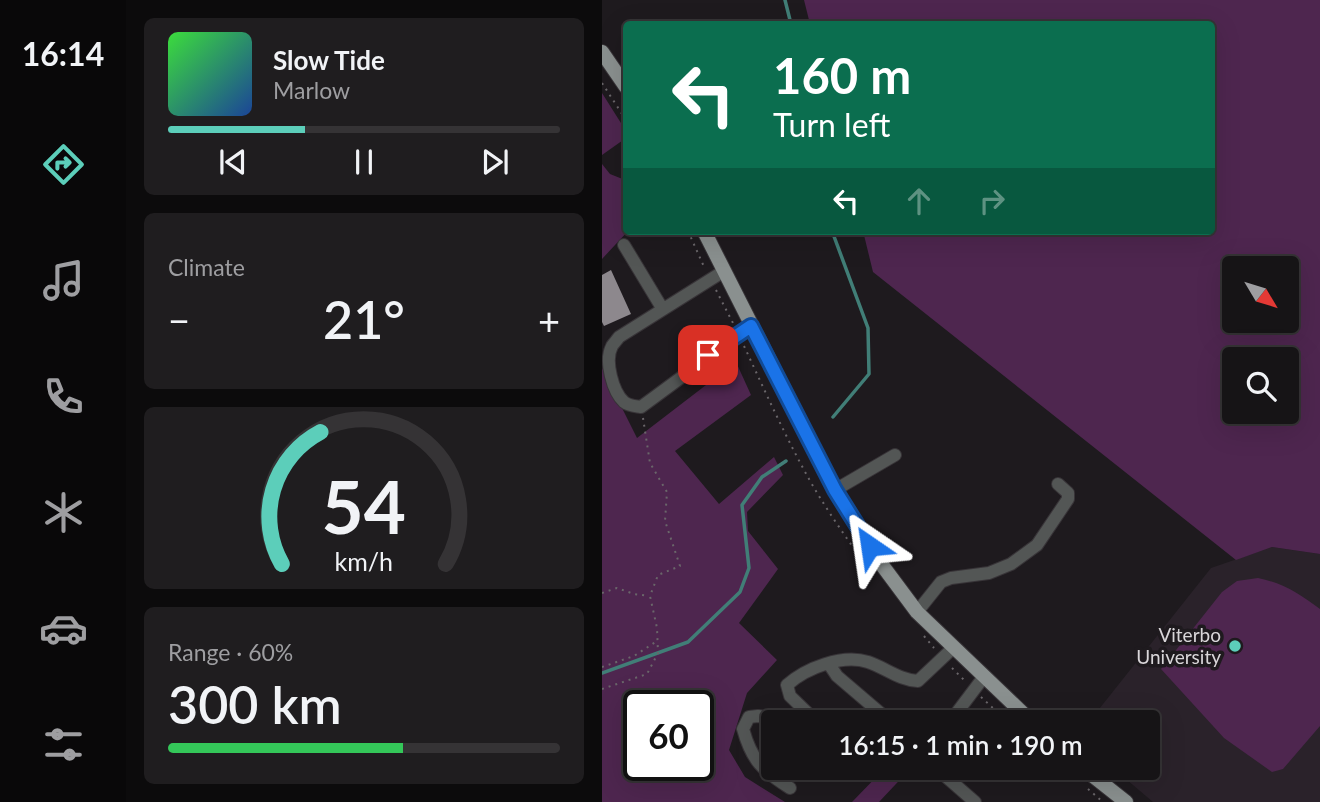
<!DOCTYPE html>
<meta charset="utf-8">
<style>
body{margin:0;font-family:Lato,sans-serif;background:#1f1d1f;color:#f1f3f6;height:100vh;display:flex;flex-direction:column;font-size:26px;white-space:nowrap}
*{box-sizing:border-box;margin:0}
p{font-size:23px;color:#9e9ea1}
.icon{flex:none;width:38px;height:38px;fill:none;stroke:currentColor;stroke-width:2;stroke-linecap:round;stroke-linejoin:round}
.map{position:relative;flex:1;overflow:hidden}
.details{display:flex;flex-direction:column;gap:18px;padding:18px;background:#0c0b0c;width:476px}
.details>*{flex:none}
.guide{position:absolute;left:21px;top:21px;width:592px;height:214px;border-radius:7px;box-shadow:0 7px 28px #0002,0 0 0 2px #353335;background:#0b6e4f;color:#fff;overflow:hidden}
.needle{width:46px;rotate:128deg}
.tools{position:absolute;left:620px;top:256px;display:grid;gap:14px}
.tools a{display:grid;place-items:center;width:77px;height:77px;border-radius:7px;background:#161416;box-shadow:0 7px 28px #0002,0 0 0 2px #353335;font-size:35px}
.speed{position:absolute;left:21px;top:690px;display:flex;gap:14px;font-size:35px;font-weight:700;text-align:center}
.speed>*{display:grid;place-content:center;width:91px;height:91px;border-radius:50%;background:#161416;box-shadow:0 7px 28px #0002,0 0 0 2px #353335;line-height:1}
.speed .limit{border:4px solid #111;border-radius:10px;background:#fff;color:#111}
.pin{position:absolute;display:grid;place-items:center;width:60px;height:60px;color:#fff;margin:-30px;border-radius:14px;box-shadow:0 4px 10px #0006}
.me{position:absolute;width:77px;margin:-38px;rotate:328deg;stroke-linejoin:round;filter:drop-shadow(0 0 5px #0008)}
.turn{display:flex;align-items:center;gap:24px;height:147px;padding:0 35px;font-size:32px}
.turn .icon{width:91px;height:91px;stroke-width:2.5}
.turn b{display:block;font-size:49px;line-height:60px}
.lanes{display:flex;align-items:center;height:66px;padding:0 35px;background:#0003;justify-content:center;gap:35px;direction:ltr}
.lanes .off{opacity:.35}
.big{font-size:52px;font-weight:600;line-height:1.1}
.details .tile{flex:1;display:flex;flex-direction:column;justify-content:center;gap:10px;min-width:0;padding:0 24px;border-radius:10px;background:#1f1d1f}
.details .dial{align-items:center;gap:0}
.dial svg{height:182px;overflow:visible;fill:none;stroke:#353335;stroke-width:7;stroke-linecap:round;text-anchor:middle}
.dial text{fill:#f1f3f6;stroke:none}
.song{display:flex;align-items:center;gap:21px}
.cover{width:84px;height:84px;border-radius:10px;background:linear-gradient(135deg,hsl(120 70% 55%),hsl(220 70% 35%))}
.played{height:7px;border-radius:4px;background:linear-gradient(90deg,#5cceba 35%,#353335 35%)}
.keys{display:flex;justify-content:space-around;direction:ltr}
.heat{display:flex;justify-content:space-between;align-items:center;font-size:38px;direction:ltr}
.charge{height:10px;border-radius:5px;background:linear-gradient(90deg,#34c759 60%,#353335 0)}
.trip{position:absolute;left:159px;top:710px;width:399px;height:70px;border-radius:7px;background:#161416;box-shadow:0 7px 28px #0002,0 0 0 2px #353335;font-weight:600;line-height:70px;text-align:center}
main{display:flex;flex:1;min-height:0}
.dock{display:flex;flex-direction:column;width:126px;justify-content:space-around;align-items:center;background:#090809;color:#9e9ea1}
.dock .icon{width:49px;height:49px}
.dock .selected{color:#5cceba}
.dock b{font-size:32px;color:#f1f3f6}
.map>svg:first-child{display:block}
</style>
<main>
<nav class="dock">
<b>16:14</b>
<svg class="icon selected" aria-label="directions" viewBox="0 0 24 24"><path d="M12 3l9 9-9 9-9-9zM9 14v-3h6M13 9l2 2-2 2"/></svg>
<svg class="icon" aria-label="music" viewBox="0 0 24 24"><path d="M9 18V5l10-2v13"/><circle cx="6" cy="18" r="3"/><circle cx="16" cy="16" r="3"/></svg>
<svg class="icon" aria-label="phone" viewBox="0 0 24 24"><path d="M5 4h4l2 5-3 2q2 4 5 5l2-3 5 2v4C11 20 4 13 5 4z"/></svg>
<svg class="icon" aria-label="climate" viewBox="0 0 24 24"><path d="M12 3v18M4 7l16 10M4 17L20 7"/></svg>
<svg class="icon" aria-label="car" viewBox="0 0 24 24"><path d="M5 17H2v-5l4-1 3-4h7l3 4 3 1v5h-3M9 17h6M6 11h13"/><circle cx="7" cy="17" r="2"/><circle cx="17" cy="17" r="2"/></svg>
<svg class="icon" aria-label="filters" viewBox="0 0 24 24"><path d="M4 7h16M4 17h16"/><circle cx="9" cy="7" r="2"/><circle cx="15" cy="17" r="2"/></svg>
</nav>
<section class="details">
<div class="tile">
<div class="song"><i class="cover"></i><div><b>Slow Tide</b><p>Marlow</p></div></div>
<div class="played"></div>
<div class="keys"><svg class="icon" aria-label="previous" viewBox="0 0 24 24"><path d="M18 5L8 12l10 7zM5 5v14"/></svg><svg class="icon" aria-label="pause" viewBox="0 0 24 24"><path d="M8 5v14M16 5v14"/></svg><svg class="icon" aria-label="next" viewBox="0 0 24 24"><path d="M6 5l10 7-10 7zM19 5v14"/></svg></div>
</div>
<div class="tile"><p>Climate</p>
<div class="heat"><a>−</a><b class="big">21°</b><a>+</a></div>
</div>
<div class="tile dial"><svg viewBox="0 0 100 80">
<path d="M14 69A42 42 0 1 1 86 69"/>
<path d="M14 69A42 42 0 0 1 31 11" stroke="#5cceba"/>
<text x="50" y="56" font-size="32" font-weight="700">54</text>
<text x="50" y="72" font-size="11">km/h</text>
</svg></div>
<div class="tile"><p>Range · 60%</p><b class="big">300 km</b><div class="charge"></div></div>
</section>
<div class="map">
<svg width="718" height="802" viewBox="0 0 718 802">
<rect width="100%" height="100%" fill="#1e1a1e"/>
<path fill="#2a222a" d="M670,547L718,554V802H551L511,768H546V723H486L609,568Z"/>
<path fill="#4e264f" fill-rule="evenodd" d="M202,0H718V554L670,547L634,560L271,272L261,231H609V24H208ZM632,268H684V320H632ZM632,359H684V411H632Z
M0,93L24,131V138L0,155Z
M0,164L8,174L23,180L20,189L24,194L26,231L0,259Z
M134,362L149,395L73,451L117,504L172,457L181,475L145,512L146,531L176,569L137,623L175,660L145,693L127,750L143,777L183,802H0V368L35,438ZM37,705H96V765H37Z
M656,578C681,583 698,594 718,609V726L681,769L670,772L622,738L559,669L620,592L635,581Z
M283,768H309L277,802H250Z"/>
<g fill="none" stroke-linecap="round" stroke-linejoin="round">
<path stroke="#417e77" stroke-width="3.5" d="M183,0L189,24
M230,231L266,328L267,374L231,417
M0,673L86,642L138,592L147,568L140,505L160,477L184,461"/>
</g>
<path fill="#8d888d" d="M9,270L29,314L2,326L0,322V275Z"/>
<g fill="none" stroke-linecap="round" stroke-linejoin="round">
<defs>
<path id="minor" d="M22,245L60,308
M122,271L17,337C15,340 12,343 10,346C2,361 11,392 22,402C27,406 33,406 39,407L149,326
M233,490L293,455
M315,612L339,582L349,578L387,573L409,564L435,545L466,499V493L456,484
M227,664L235,676L283,717
M216,723L188,696L185,685C204,668 240,654 266,662C284,668 297,680 316,681L351,648
M347,723L381,678
M334,768L373,802
M188,788C160,770 150,761 141,729L147,717L156,716L188,721L205,714"/>
<path id="major" d="M0,52L24,87
M102,231L233,490L280,565L315,612L431,723
M481,768L524,802"/>
</defs>
<use href="#minor" stroke="#383438" stroke-width="14"/>
<use href="#major" stroke="#383438" stroke-width="16"/>
<path stroke="#6a666a" stroke-width="2" stroke-dasharray="2 5" stroke-linecap="butt" d="M0,83L24,120
M86,231L103,269
M114,290L132,325
M142,346C163,391 183,436 207,479C225,511 246,540 267,570
M0,593L15,588L32,594L47,596
M322,636L332,648
M0,667L32,656L55,641
M350,668L363,681
M0,689L45,674L56,653L55,628L48,596L56,575L78,566L63,521L65,492L48,463L41,418
M379,697L407,723
M462,768L471,776
M486,789L501,802"/>
<use href="#minor" stroke="#535655" stroke-width="12"/>
<use href="#major" stroke="#8a908f" stroke-width="14"/>
</g>
<g fill="none" stroke-linecap="round" stroke-linejoin="round">
<defs>
<path id="route" d="M106,355L149,326L233,490L268,546"/>
</defs>
<use href="#route" stroke="#114b97" stroke-width="18"/>
<use href="#route" stroke="#1a73e8" stroke-width="12"/>
</g>
<circle fill="#5cceba" stroke="#1e1a1e" stroke-width="2.5" cx="633" cy="646" r="7"/>
<g text-anchor="middle" stroke-width="7" stroke-linejoin="round" paint-order="stroke">
<g font-size="19" fill="#d9d6d9" stroke="#1e1a1e" text-anchor="end">
<text x="619" y="642">Viterbo<tspan x="619" dy="22">University</tspan></text>
</g>
</g>
</svg>
<div class="tools">
<a><svg class="needle" viewBox="-14 -14 28 28"><path d="M0-13l5 13h-10z" fill="#e53935"/><path d="M0 13l5-13h-10z" fill="#9e9ea1"/></svg></a>
<a><svg class="icon" aria-label="search" viewBox="0 0 24 24"><circle cx="10" cy="10" r="6"/><path d="M15 15l6 6"/></svg></a>
</div>
<div class="speed"><div class="limit">60</div></div>
<div class="pin" style="left:106px;top:355px;background:#d93025"><svg class="icon" aria-label="arrive" viewBox="0 0 24 24"><path d="M6 21V4h12l-3 4 3 4H6"/></svg></div>
<svg class="me" style="left:268px;top:546px" viewBox="-20 -20 40 40"><path d="M0-17L14 15 0 8-14 15z" fill="#1a73e8" stroke="#fff" stroke-width="4"/></svg>
<div class="trip">16:15 · 1 min · 190 m</div>
<div class="guide">
<div class="turn"><svg class="icon" aria-label="left" viewBox="0 0 24 24"><path d="M17 20v-9H6M10 6l-5 5 5 5"/></svg><div><b>160 m</b>Turn left</div></div>
<div class="lanes"><svg class="icon" aria-label="left" viewBox="0 0 24 24"><path d="M17 20v-9H6M10 6l-5 5 5 5"/></svg><svg class="icon off" aria-label="ahead" viewBox="0 0 24 24"><path d="M12 20V5M6 11l6-6 6 6"/></svg><svg class="icon off" aria-label="right" viewBox="0 0 24 24"><path d="M7 20v-9h11M14 6l5 5-5 5"/></svg></div>
</div>
</div>
</main>
